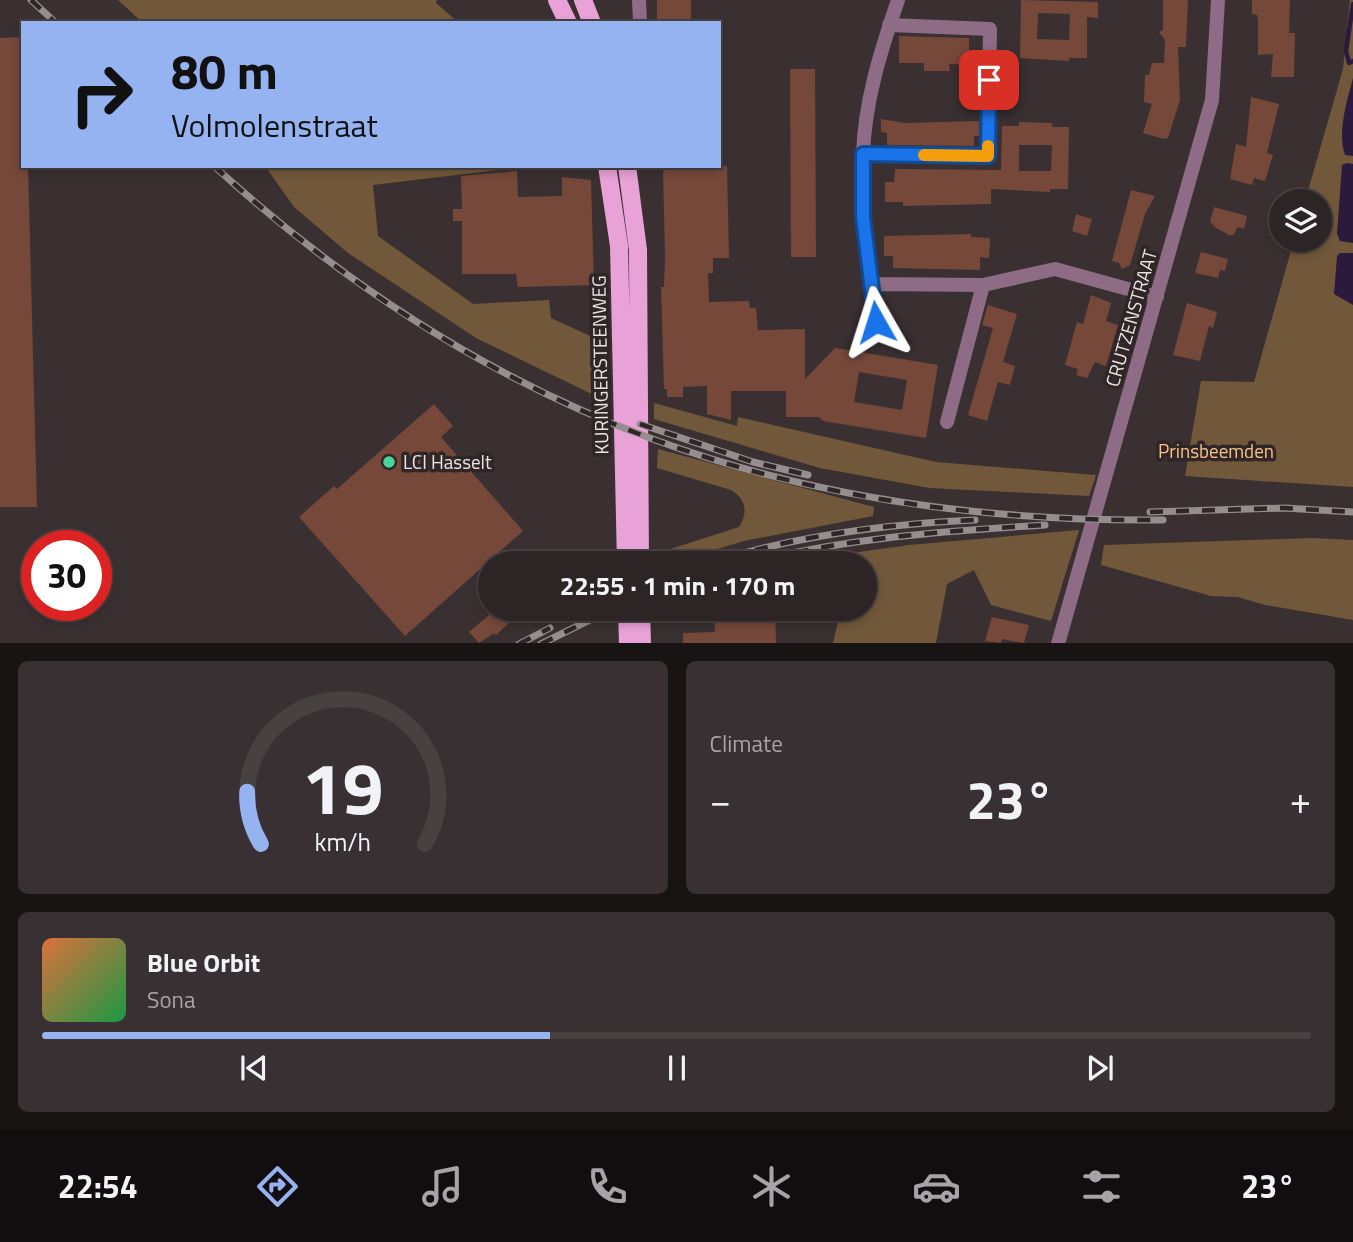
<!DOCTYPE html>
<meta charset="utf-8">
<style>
body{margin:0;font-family:"Titillium Web",sans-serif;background:#383032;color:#f1f3f6;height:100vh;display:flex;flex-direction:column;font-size:26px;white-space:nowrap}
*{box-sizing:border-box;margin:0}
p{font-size:23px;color:#a6a4a7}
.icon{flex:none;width:38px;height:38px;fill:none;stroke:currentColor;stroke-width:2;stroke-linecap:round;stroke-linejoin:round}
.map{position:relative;height:643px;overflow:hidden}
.panel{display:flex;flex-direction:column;gap:18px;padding:18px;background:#181414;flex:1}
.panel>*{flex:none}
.top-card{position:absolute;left:21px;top:21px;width:700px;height:147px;border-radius:0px;box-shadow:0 4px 10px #0003,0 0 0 2px #484142;background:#95b2f1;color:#111;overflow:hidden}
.tools{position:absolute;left:1269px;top:189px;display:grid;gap:14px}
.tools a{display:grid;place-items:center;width:63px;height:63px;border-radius:50%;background:#2c2425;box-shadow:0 4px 10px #0003,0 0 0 2px #484142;font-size:35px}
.speed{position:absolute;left:21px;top:530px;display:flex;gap:14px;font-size:35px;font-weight:700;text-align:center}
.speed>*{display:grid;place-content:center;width:91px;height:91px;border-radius:50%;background:#2c2425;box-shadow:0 4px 10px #0003,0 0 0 2px #484142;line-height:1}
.speed .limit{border:10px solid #d22;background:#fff;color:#111}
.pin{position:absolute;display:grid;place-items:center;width:60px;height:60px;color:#fff;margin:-30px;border-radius:14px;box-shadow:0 4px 10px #0006}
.me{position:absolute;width:77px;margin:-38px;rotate:354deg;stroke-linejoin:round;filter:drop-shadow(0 0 5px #0008)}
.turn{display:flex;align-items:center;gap:24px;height:147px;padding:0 35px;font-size:32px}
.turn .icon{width:91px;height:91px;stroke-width:2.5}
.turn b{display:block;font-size:49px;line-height:60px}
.big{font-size:52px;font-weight:700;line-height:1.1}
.panel .card{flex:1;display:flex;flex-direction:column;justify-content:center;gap:10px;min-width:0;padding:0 24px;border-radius:10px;background:#383032}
.panel .dial{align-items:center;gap:0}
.dial svg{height:182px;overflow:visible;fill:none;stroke:#484142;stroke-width:7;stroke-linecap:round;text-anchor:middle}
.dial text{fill:#f1f3f6;stroke:none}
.song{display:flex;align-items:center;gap:21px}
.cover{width:84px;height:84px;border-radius:10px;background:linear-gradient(135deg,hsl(20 70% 55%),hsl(140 70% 35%))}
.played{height:7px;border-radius:4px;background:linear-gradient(90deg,#95b2f1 40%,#484142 40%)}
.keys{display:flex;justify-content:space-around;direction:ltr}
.heat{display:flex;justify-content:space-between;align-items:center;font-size:38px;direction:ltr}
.panel .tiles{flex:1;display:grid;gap:18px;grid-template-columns:1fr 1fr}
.card:last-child{grid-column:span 2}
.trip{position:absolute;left:478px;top:551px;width:399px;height:70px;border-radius:35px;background:#2c2425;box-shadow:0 4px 10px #0003,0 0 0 2px #484142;font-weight:700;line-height:70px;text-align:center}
.tabs{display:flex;height:112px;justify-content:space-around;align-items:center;background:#120e0f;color:#a6a4a7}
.tabs .icon{width:49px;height:49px}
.tabs .active{color:#95b2f1}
.tabs b{font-size:32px;color:#f1f3f6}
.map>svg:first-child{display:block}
</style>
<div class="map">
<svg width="1353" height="644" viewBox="0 0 1353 644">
<rect width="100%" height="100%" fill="#3a3031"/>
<path fill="#72583a" d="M118,0H437L436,3L459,23H143Z
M1350,0H1353V487L1185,476L1201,381L1254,382L1294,240H1320V201H1305L1343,69Z
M265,166H531L373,185L378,236L473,304L549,300L551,318L601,341L600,398L476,338L348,253L294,207Z
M654,403L737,426L738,417L936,462L1096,475L1089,496L929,488L820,468L654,419Z
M658,449L874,507L873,516L744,541L671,563H660L658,553L739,527C749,512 745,498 731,490L657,468Z
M1079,530L1051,621L991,605L974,570L947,584L936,643H833L841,609H864V564L780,563L909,545Z
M1311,538L1353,540V620L1265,605L1238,597L1211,596L1101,565L1104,545Z"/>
<path fill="#2b1a3c" d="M1353,78V156L1345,155C1337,132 1347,101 1353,78Z
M1347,163L1353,164V243L1340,241L1337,234L1342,165Z
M1340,253H1353V305L1334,294L1337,256Z"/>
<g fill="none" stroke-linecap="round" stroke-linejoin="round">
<path stroke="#2b1a3c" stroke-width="4.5" d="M1353,4L1346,51L1349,63L1353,61"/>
</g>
<path fill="#75483a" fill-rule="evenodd" d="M657,0H691V23L657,22Z
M1021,0L1098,2V18L1087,17V58H1069V61L1020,58ZM1038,13L1070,14L1069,40L1037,39Z
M1163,0H1188L1186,47H1178L1180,100L1168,138L1164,139L1143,133L1152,104L1144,102L1145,75H1149L1152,63H1164L1165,40L1159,32L1163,30Z
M1252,0H1290L1289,33H1295L1294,77H1271L1273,54L1258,55V20L1257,15L1252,14Z
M899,36L969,38V51H976V65L949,64L950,71H924V63H899Z
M23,37V166H28L37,507H0V38Z
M790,69H815L816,257H791Z
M1251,97L1279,104L1267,153L1273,155L1265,181L1254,178L1252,185L1230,179L1236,144L1246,147Z
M881,119L905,123L979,121V136H974V146L887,145V133L881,132Z
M1019,122L1052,123V127H1069L1068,189H1050V192L991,189V204L903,206V202H885V182H894L895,169L1001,170L1002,126H1019ZM1019,145H1052L1051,171H1019Z
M668,166H727L729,258H713V273H708L709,302L749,301L750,308H756L758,330L805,329V379L835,348L938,365L926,438L823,421L819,417H786V391H731V420L707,414V386L683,387V397H667V389H664L661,287H664L665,256L663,172ZM859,372L907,380L902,410L854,402Z
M517,171L518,197L562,196V177L591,180L594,285L518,287L516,274H462V221H453V209H462L461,176Z
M1131,190L1155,196L1145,214L1130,265L1122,269L1119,263L1112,261Z
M1214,207L1247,216L1244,229L1237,227L1234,235H1229L1216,228L1210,222Z
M1076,214L1092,219L1087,236L1072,231Z
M971,234V237L990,238L989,258L980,257V270L893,268V256H884V236Z
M1201,252L1228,259L1225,271L1220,270L1218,278L1195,273Z
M1091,295L1111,303L1106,321L1118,325L1106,366L1095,362L1087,378L1076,375L1078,369L1065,365L1077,322L1083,324Z
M1187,303L1217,312L1213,328L1209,326L1200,361L1173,355Z
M988,305L1017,314L1003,362L1015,366L1010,385L998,382L987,421L968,415L993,328L982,325Z
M434,404L453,426L441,437L523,531L405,636L299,517L334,486L337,489Z
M496,609H524L496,635L494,633L479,643L469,632Z
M747,609H775L776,643H683V633L715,632L714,613L747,612Z
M992,617L1029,625L1024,643L1002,639L1001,643L985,641Z"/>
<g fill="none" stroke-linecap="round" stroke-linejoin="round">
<path stroke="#8e6c85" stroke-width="14" d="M639,0L640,23
M863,154L988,156L990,29L889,25
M871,284L983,285L1055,269L1157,297
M876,322C869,267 861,212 863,157C864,103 881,50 898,0
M947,422L983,285
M1058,644L1212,100L1218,0"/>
<path stroke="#e9a2d7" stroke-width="18" d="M557,0L568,23
M583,0L592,23
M607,166L619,246L626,564
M627,166L638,250L640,564
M627,609L628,644
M641,609L642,644"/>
<defs>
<path id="rail" d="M31,0L56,23
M214,166C492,419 789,523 1163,520
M640,424L753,462L808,475
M1150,512L1284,508L1353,512
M705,564C794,536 883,524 975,520
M745,564C844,538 944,531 1045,525
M519,644L550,628
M541,644L612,609"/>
</defs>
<use href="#rail" stroke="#958d8e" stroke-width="7"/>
<use href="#rail" stroke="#302628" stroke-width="4.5" stroke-dasharray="13" stroke-linecap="butt"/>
</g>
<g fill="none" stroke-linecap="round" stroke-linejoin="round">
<defs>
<path id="route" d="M876,322L863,217V154L988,156L989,80"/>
</defs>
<use href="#route" stroke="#114b97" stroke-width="18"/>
<use href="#route" stroke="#1a73e8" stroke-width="12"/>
<path stroke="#f59e0b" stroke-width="12" d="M924,155L988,156V146"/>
</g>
<circle fill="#4bd49b" stroke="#302628" stroke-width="2.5" cx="389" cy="462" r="7"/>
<g text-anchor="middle" stroke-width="7" stroke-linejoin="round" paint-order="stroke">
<g font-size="19" fill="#eae4e5" stroke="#302628">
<text transform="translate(1131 318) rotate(-74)" y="7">CRUTZENSTRAAT</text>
<text transform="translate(600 365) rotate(-91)" y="7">KURINGERSTEENWEG</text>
</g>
<g font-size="19" fill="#f6c287" stroke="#302628">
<text x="1216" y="458">Prinsbeemden</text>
</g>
<g font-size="19" fill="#eae4e5" stroke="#302628" text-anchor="start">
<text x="403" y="469">LCI Hasselt</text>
</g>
</g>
</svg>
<div class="tools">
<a><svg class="icon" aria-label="layers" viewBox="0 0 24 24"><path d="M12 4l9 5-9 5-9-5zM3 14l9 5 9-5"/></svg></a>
</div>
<div class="speed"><div class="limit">30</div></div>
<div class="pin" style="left:989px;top:80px;background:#d93025"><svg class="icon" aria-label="arrive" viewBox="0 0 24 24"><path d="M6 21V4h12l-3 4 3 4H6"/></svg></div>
<svg class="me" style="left:876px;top:322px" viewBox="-20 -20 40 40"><path d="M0-17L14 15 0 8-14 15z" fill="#1a73e8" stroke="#fff" stroke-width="4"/></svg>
<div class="trip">22:55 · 1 min · 170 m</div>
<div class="top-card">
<div class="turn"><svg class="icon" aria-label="right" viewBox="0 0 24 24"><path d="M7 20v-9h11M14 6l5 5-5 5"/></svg><div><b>80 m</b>Volmolenstraat</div></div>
</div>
</div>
<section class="panel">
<div class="tiles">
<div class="card dial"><svg viewBox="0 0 100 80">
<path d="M14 69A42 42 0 1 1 86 69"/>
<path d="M14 69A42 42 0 0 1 8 46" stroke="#95b2f1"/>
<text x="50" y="56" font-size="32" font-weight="700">19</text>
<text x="50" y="72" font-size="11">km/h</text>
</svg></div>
<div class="card"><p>Climate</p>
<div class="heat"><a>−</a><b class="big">23°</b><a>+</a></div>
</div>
<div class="card">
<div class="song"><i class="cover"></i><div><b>Blue Orbit</b><p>Sona</p></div></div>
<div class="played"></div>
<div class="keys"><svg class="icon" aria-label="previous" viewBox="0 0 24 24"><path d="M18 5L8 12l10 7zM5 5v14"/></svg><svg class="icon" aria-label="pause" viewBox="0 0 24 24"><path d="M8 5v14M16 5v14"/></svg><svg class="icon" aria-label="next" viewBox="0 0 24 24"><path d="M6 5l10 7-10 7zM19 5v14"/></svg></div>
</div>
</div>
</section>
<nav class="tabs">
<b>22:54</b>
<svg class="icon active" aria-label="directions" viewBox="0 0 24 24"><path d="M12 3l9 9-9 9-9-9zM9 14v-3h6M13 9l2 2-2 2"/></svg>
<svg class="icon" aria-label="music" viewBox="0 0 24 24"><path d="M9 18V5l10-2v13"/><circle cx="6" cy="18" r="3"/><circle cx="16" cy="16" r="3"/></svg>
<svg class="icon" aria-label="phone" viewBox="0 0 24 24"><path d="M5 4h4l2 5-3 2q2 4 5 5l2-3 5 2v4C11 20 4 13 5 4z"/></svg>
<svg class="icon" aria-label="climate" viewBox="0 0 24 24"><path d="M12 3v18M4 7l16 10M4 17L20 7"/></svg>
<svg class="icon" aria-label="car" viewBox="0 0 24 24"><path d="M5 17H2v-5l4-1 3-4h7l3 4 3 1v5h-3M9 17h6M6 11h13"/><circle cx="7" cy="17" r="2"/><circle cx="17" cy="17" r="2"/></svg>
<svg class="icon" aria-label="filters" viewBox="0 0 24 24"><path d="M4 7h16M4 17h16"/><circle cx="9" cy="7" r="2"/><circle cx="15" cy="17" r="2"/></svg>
<b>23°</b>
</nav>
